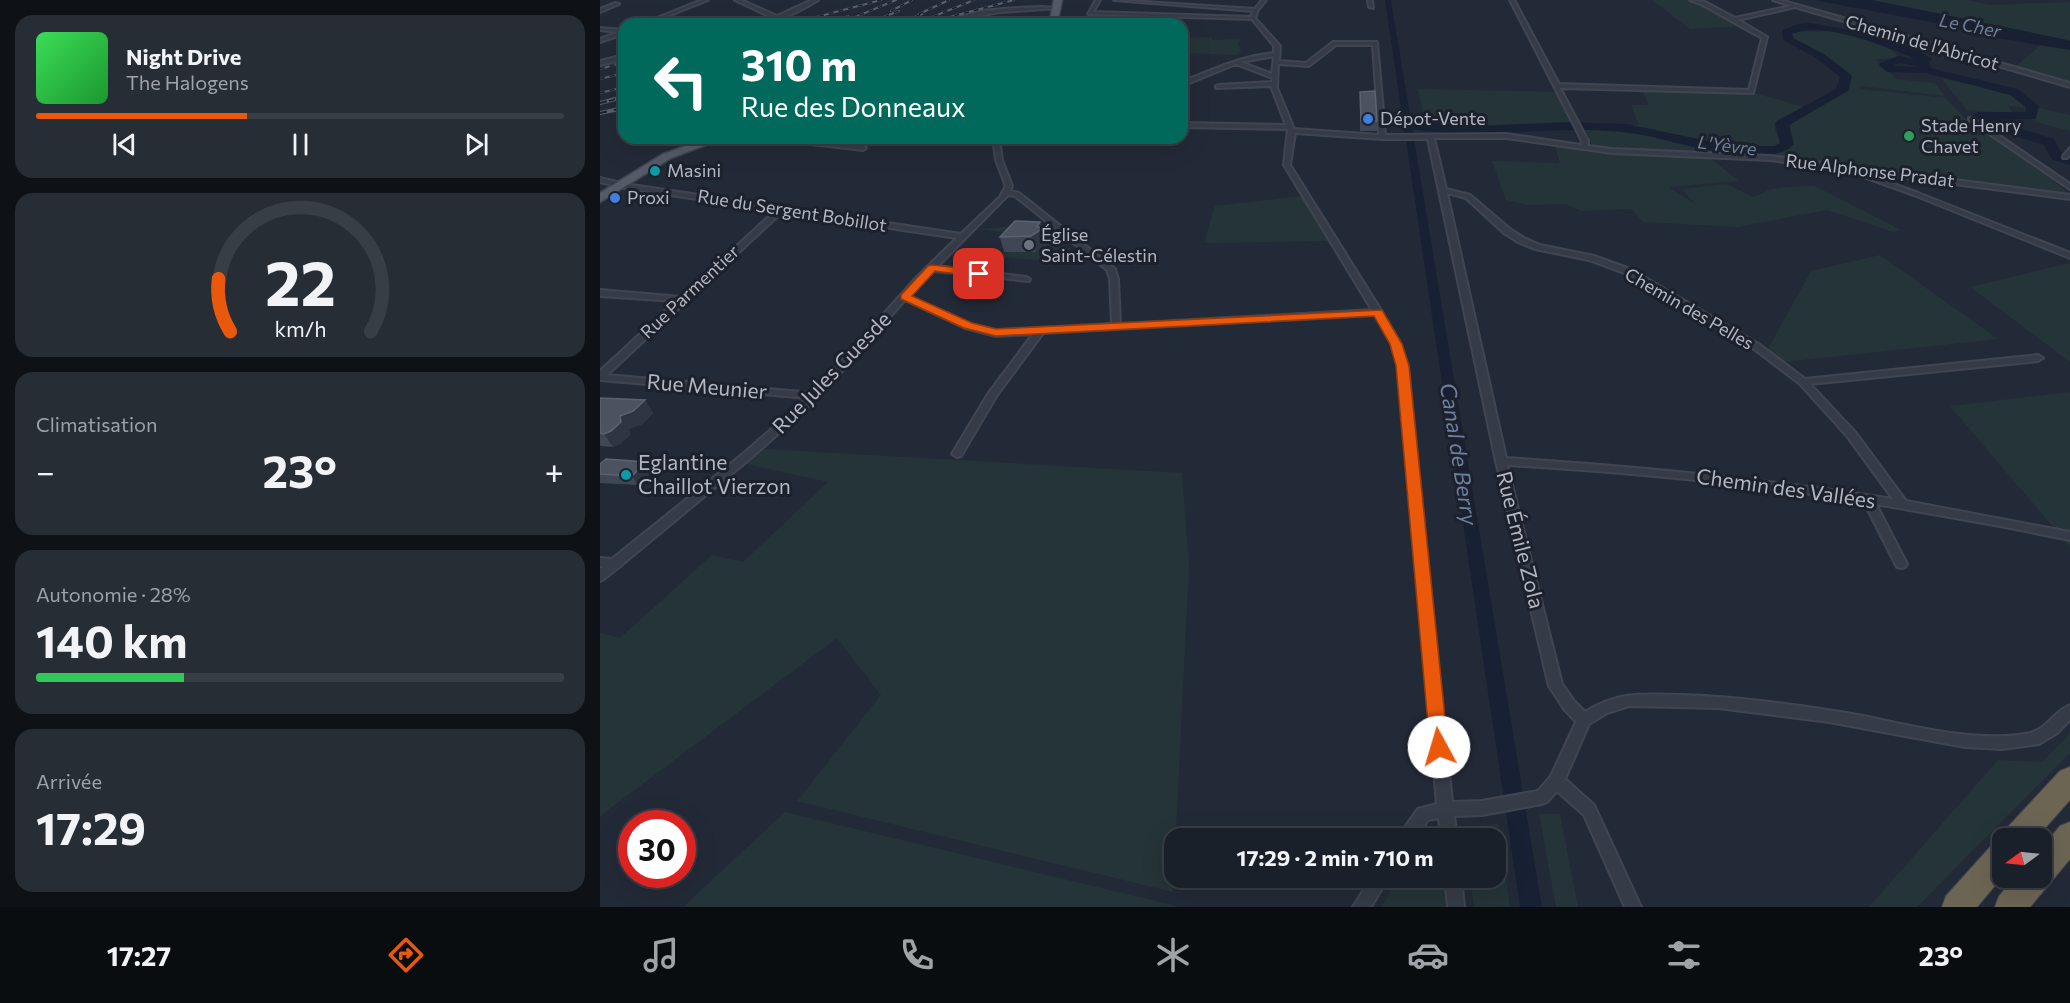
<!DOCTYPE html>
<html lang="fr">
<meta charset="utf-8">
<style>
body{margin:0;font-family:Commissioner,sans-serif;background:#272d35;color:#f1f3f6;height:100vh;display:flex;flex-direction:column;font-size:22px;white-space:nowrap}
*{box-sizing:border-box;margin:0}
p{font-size:20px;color:#9fa3a8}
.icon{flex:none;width:33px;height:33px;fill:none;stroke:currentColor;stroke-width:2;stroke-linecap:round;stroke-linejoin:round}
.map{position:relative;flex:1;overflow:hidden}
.panel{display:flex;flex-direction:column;gap:15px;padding:15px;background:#0e1217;width:600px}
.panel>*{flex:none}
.banner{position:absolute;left:18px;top:18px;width:570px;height:126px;border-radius:18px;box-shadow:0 6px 24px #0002,0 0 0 2px #383e46;background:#00695c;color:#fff;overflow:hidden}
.needle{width:39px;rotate:255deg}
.buttons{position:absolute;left:1392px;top:828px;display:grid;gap:12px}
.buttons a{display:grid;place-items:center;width:60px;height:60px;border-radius:12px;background:#1a2029;box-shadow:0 6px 24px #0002,0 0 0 2px #383e46;font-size:30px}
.speed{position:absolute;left:18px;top:810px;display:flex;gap:12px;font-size:30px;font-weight:700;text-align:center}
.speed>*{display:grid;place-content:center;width:78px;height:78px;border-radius:50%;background:#1a2029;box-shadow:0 6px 24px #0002,0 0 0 2px #383e46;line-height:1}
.speed .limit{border:9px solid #d22;background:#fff;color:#111}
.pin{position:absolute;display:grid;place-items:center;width:51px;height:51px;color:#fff;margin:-26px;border-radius:12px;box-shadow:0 3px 9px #0006}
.me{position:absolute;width:66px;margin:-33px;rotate:354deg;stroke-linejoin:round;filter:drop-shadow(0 0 4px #0008)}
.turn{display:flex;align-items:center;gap:21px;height:126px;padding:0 24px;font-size:27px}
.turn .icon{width:78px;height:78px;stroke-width:2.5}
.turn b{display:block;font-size:42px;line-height:51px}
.big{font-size:45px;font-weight:700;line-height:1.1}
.panel .widget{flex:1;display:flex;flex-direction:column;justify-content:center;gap:9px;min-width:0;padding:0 21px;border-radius:18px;background:#272d35}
.panel .dial{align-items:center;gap:0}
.dial svg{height:156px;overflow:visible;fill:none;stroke:#383e46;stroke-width:7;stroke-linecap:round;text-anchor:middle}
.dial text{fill:#f1f3f6;stroke:none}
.song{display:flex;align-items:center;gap:18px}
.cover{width:72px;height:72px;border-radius:9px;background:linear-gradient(135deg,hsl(130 70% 55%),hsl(130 70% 35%))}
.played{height:6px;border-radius:3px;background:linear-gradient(90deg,#ea580c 40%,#383e46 40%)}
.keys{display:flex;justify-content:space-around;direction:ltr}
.heat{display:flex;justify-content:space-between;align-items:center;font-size:33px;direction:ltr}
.charge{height:9px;border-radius:4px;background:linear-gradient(90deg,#34c759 28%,#383e46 0)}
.trip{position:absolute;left:564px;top:828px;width:342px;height:60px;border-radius:18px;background:#1a2029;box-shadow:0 6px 24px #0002,0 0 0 2px #383e46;font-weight:700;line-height:60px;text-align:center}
.dock{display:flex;height:96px;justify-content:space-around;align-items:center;background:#0a0d10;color:#9fa3a8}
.dock .icon{width:42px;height:42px}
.dock .on{color:#ea580c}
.dock b{font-size:27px;color:#f1f3f6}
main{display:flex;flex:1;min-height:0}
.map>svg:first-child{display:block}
</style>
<main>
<section class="panel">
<div class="widget">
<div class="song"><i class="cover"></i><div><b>Night Drive</b><p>The Halogens</p></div></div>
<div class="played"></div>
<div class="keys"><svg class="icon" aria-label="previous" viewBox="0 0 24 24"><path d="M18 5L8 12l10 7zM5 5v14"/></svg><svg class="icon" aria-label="pause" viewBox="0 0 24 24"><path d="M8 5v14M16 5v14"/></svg><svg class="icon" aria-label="next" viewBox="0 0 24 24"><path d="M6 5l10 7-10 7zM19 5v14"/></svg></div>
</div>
<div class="widget dial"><svg viewBox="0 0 100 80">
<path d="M14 69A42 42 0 1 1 86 69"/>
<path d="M14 69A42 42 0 0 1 8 42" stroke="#ea580c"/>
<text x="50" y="56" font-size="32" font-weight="700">22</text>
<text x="50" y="72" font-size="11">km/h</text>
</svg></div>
<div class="widget"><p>Climatisation</p>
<div class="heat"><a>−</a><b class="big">23°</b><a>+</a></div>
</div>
<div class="widget"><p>Autonomie · 28%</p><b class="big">140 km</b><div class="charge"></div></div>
<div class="widget"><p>Arrivée</p><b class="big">17:29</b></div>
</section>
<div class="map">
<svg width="1470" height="907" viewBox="0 0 1470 907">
<rect width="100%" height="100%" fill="#232a37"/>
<path fill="#253438" d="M1052,0H1091L1102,4L1145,26L1090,29Z
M1272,0H1366L1391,5L1470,2V41Z
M1229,31L1282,43L1301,58L1275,59L1296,79L1335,83L1345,96L1261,86L1260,89L1346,98L1366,119L1419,153L1470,194L1229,163L1228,155L1220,161L1168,155L1189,145L1188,131L1193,122L1246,91L1250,80C1240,60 1213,49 1193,41L1190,32Z
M612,37V40L641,39L638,44L641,51L637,55L582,53V38Z
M1441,45L1470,50V86L1412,69Z
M1341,78L1409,92L1426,108L1408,106L1413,113L1367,110Z
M818,89L955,92L973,123L894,129L820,122L824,120Z
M1041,89L1155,93L1204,107L1176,121L1175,130L1183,143L1166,148L1146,147L1131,153L1002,148L992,145L982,124L1039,125L1031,105H1049Z
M1439,108L1470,115V131L1435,122Z
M955,146L1010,153L1109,157L1139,181L1069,187L1095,204L1082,189L1127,184L1153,197L1171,189L1213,185L1301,230L1294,232L1227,210L1138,227L1044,222L1031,209L981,211L966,204L927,205L906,200L892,161L960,163Z
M702,196L730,241L604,243L615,206Z
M449,224L463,234L455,238L470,249L439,260L400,257L419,234L377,229Z
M1280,255L1398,339L1184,362L1168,349L1211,271Z
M1470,263V362L1370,287Z
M1470,392V547L1350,406Z
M165,449L582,473L589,565L573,892L197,801L281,695L237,638L0,816V633L20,638L112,555L143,562L228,482L146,464Z
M1470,733V753L1317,907H1269L1398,760L1442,762Z
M185,812L580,907H83Z
M939,814H960L978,907H956Z
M898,823L910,907H874L870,878H896V838H867L871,829Z
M799,878H843L846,907H781Z"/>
<path fill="#182133" d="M1214,0H1272L1463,39L1470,41V50L1397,38L1341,24Z"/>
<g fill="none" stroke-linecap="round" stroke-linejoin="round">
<path fill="#182133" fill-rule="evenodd" d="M785,0H791L942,907H920Z"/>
<path fill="#182133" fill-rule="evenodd" d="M1210,23C1235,26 1315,44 1332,59L1329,63L1331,68L1342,71L1418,89L1439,106L1435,119L1393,120L1454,139L1462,154L1470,156V165L1452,160L1444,145L1386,127L1372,116L1378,112H1425L1426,107L1410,95L1326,73L1287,72L1279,65L1281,63L1298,56L1316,59C1285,47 1224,20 1192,34L1193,38L1224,54L1250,74L1252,76L1248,91L1189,125L1194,144C1171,171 1079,143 1048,136C993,125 935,132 879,134C855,134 830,131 806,129L799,125L806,121L876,126L969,122L1027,124L1132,146H1175L1180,143L1175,124L1177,121L1236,89L1240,77L1216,58L1183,40L1182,30L1199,24ZM1299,63L1319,66V67L1293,66Z"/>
<defs>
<path id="minor" d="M102,0H108L48,24H42Z
M135,0H141L177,16L212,0H218C199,12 173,24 151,24L173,18Z
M496,0H500L493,12L651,17L653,11L514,0L655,9L662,0H666L658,10L655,18L680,46L679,61L706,63L733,42H777L785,135L906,134L981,145L982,141L976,129L910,0H914L959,84L1149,90L1162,38L1101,4L1090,0L1105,2L1135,18L1191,6L1173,0H1180L1470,83V87L1195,7L1138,20L1167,37L1153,93L960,88L988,141V146L1012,149L1170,156L1470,195V199L1261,172L1318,193L1470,253V258L1314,195L1256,174L1255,173L1257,171L1170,160L1012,153L906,138H834L846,189L870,195L910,229L924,238L940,245L994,256L1030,269L1160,345L1205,379L1438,355L1443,358L1438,361L1210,384L1255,432L1306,501L1470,532V540L1400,526L1276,504L1307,564L1305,567L1301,568L1297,567L1264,502C1146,483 1027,472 907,465L962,684L974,701L985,712C1019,691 1044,694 1082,695C1141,697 1200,705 1258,715C1310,725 1378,744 1430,733C1447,729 1454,711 1470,705V720L1457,733L1439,744L1402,749L1365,747L1229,722L1119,708L1029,706L1007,713L989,724L965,779L994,805L1041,907H1025L984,815L957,791L947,802L942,804L882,815L854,816L857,838H841L839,818L828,820L816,838H799L801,833L818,809L837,804L798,366L791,344L775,315L443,333L397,395L361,456L357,457L352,454L388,394L433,334L396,336L365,328L305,300L218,398L152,457L19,567L4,579L0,581V569L3,567L0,566V558L12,559L144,453L207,398L0,380V371L76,301L0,296V290L81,297L175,211L25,188L0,182V178L25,184L361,234L400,197L406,186L396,160L393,138H399L402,160L412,186L410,191L419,193L515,269L518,279L520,324L772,310L684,165L688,129L582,127V123L686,125L671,86L616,88V86L618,85L672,82V78L636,64L582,86V82C612,70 641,56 674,53V46L652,19L488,14ZM736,45H773L779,135L694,129L677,88L678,64L709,66ZM674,56L672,74L641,62ZM695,133L782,139H828L896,461L949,686L964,709L976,722L951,776L938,791L882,801L852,802L808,366L801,344L782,312L690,165ZM847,193L866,198L904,233L918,242L935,249L989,260L1024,273L1154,349L1200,384L1247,436L1293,499C1164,479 1035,466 906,458ZM408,195L415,196L507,270L510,279L512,324L396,330L371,324L309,296L333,271L429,281L430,279L426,277L338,266ZM182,212L357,238L314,280L213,393L7,375Z
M768,0H772L773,8L769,7Z
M15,3L19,4L0,12V9Z
M442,7L458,8L400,12L372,17L349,24H342C371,9 409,8 442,7Z
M0,28L23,30L24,34L0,42V39L19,32L0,30Z
M24,55V59L0,65V61Z
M1369,118H1373L1470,184V189L1369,120Z
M174,138H193L263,146L266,148L263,150L177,140Z
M1470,148V155L1467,158H1463V156Z
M771,878H788L771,907H753Z
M845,878H861L864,907H848Z"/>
<path id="primary" d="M454,0H462L457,24H449Z
M109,138H124L71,158L0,202V193L63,154Z"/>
<path id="motorway" d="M1470,767V800L1436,838H1403L1407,828L1460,771Z
M1470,822V859L1430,907H1395L1399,896L1415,878H1442V848L1460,826Z
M1402,840V877L1377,907H1342L1346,896L1392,845Z"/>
</defs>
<use href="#minor" stroke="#404551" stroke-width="4"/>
<use href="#primary" stroke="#404551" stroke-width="3"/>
<use href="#motorway" stroke="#414752" stroke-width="2"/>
<use href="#minor" fill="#363c47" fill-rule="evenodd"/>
<use href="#primary" fill="#545b67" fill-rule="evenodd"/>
<use href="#motorway" fill="#6d6554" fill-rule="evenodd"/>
<defs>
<path id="rail-far1" d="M291,11L312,0
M319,14L349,0
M335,21L414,0
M176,23L197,19
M241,23L296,0
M190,24L281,0
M229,24L248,16
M266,24L299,11
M297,24L322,14
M315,24L374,0
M0,69L24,62
M0,79L24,73
M0,93L24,87
M9,101L24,97"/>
<path id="rail" d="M0,103L15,99
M0,113L24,108"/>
</defs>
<use href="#rail-far1" stroke="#59606e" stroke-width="2"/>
<use href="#rail" stroke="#59606e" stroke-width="4"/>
<use href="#rail-far1" stroke="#1c212c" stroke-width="1.5" stroke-dasharray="5" stroke-linecap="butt"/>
<use href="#rail" stroke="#1c212c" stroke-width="2" stroke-dasharray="7" stroke-linecap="butt"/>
</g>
<path fill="#3f4655" d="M760,101L777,121V131H760Z
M440,222L446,245L435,252H404L400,237Z
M0,398L45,400L53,413L42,424L29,429L30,435L20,444L13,447L1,446L0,445Z
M46,462L52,471L38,485L0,483V464Z"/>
<path fill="#2e3644" d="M440,222L446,245L435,252L431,236Z
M45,400L53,413L42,424L29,429L30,435L20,444L13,447L4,434L20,416Z
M46,462L52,471L38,485L32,476Z"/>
<path fill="#4b5361" stroke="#5b6271" stroke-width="1.5" d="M775,91L777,121H761L760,92Z
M415,221L440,222L437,226L442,229L431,236L400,237Z
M0,398L45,400L33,411L20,416L21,422L11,431L4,434L0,433Z
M6,459L46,462L32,476L0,474V464Z"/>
<path fill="#ea580c" stroke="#983908" stroke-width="1.5" d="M332,265L379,270L384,274L379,277L335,271L312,296L372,323L396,329L782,310L802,344L809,366L848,747L846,753L839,756L832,753L830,747L796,366L790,344L774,316L396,336L364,328L301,299V295L328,266Z"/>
<g fill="#3f7fe0" stroke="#1c212c" stroke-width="2">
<circle cx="768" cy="119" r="6"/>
<circle cx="15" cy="198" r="6"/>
</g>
<circle fill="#2e9e5b" stroke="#1c212c" stroke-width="2" cx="1309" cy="136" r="6"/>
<g fill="#0f9aa8" stroke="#1c212c" stroke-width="2">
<circle cx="55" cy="171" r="6"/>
<circle cx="26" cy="475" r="6"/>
</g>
<circle fill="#6b7280" stroke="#1c212c" stroke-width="2" cx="429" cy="245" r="6"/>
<g text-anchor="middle" stroke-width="6" stroke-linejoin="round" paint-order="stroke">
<g font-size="18" font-style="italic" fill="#6d7f9f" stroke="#1c212c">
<text transform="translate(1370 26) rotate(11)" y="6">Le Cher</text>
<text transform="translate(1127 146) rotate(7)" y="6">L'Yèvre</text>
</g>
<g font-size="18" fill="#b1b7c4" stroke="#1c212c">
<text transform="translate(1322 43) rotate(16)" y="6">Chemin de l'Abricot</text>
<text transform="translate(1270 171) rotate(7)" y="6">Rue Alphonse Pradat</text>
<text transform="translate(192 211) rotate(9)" y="6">Rue du Sergent Bobillot</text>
<text transform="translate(90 292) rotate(-43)" y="6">Rue Parmentier</text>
<text transform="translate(1089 309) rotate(30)" y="6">Chemin des Pelles</text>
</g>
<g font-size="18" fill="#b1b7c4" stroke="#1c212c" text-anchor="start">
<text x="780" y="125">Dépot-Vente</text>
<text x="1321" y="132">Stade Henry<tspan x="1321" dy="21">Chavet</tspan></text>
<text x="67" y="177">Masini</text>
<text x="27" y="204">Proxi</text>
<text x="441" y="241">Église<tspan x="441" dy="21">Saint-Célestin</tspan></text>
</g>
<g font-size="21" fill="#b1b7c4" stroke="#1c212c">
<text transform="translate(232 373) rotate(-46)" y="7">Rue Jules Guesde</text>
<text transform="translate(107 387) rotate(5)" y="7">Rue Meunier</text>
<text transform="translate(1186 489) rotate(8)" y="7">Chemin des Vallées</text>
<text transform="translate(920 540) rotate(76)" y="7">Rue Émile Zola</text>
</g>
<g font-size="21" fill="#b1b7c4" stroke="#1c212c" text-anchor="start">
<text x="38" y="470">Eglantine<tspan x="38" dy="24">Chaillot Vierzon</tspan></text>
</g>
<g font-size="22" font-style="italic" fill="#6d7f9f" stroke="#1c212c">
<text transform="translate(859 454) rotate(81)" y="8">Canal de Berry</text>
</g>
</g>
</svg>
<div class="buttons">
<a><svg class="needle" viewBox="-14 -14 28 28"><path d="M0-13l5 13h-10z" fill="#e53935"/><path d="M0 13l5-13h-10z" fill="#9fa3a8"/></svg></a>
</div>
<div class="speed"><div class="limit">30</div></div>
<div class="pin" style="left:379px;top:274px;background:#d93025"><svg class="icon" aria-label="arrive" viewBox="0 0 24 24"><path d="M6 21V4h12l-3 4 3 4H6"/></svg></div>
<svg class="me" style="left:839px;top:747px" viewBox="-20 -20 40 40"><circle r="19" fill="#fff"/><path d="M0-13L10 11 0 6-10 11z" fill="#ea580c"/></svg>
<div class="trip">17:29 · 2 min · 710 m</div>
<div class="banner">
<div class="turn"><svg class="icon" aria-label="left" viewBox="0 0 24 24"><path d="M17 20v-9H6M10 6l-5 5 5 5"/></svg><div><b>310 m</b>Rue des Donneaux</div></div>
</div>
</div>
</main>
<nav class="dock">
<b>17:27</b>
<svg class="icon on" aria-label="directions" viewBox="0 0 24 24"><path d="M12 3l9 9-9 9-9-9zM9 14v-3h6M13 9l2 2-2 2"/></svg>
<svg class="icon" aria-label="music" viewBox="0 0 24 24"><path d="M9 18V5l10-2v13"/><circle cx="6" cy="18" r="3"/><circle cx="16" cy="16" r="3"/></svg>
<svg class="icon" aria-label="phone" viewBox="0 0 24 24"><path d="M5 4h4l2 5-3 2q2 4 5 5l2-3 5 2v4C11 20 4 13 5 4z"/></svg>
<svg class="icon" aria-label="climate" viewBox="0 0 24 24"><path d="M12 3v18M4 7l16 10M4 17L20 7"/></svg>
<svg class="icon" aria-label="car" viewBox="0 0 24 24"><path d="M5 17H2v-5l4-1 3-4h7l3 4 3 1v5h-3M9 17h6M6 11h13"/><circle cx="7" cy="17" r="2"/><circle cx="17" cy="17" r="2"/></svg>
<svg class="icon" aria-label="filters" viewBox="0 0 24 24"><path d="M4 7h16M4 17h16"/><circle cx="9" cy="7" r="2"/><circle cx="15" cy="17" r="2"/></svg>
<b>23°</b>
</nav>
